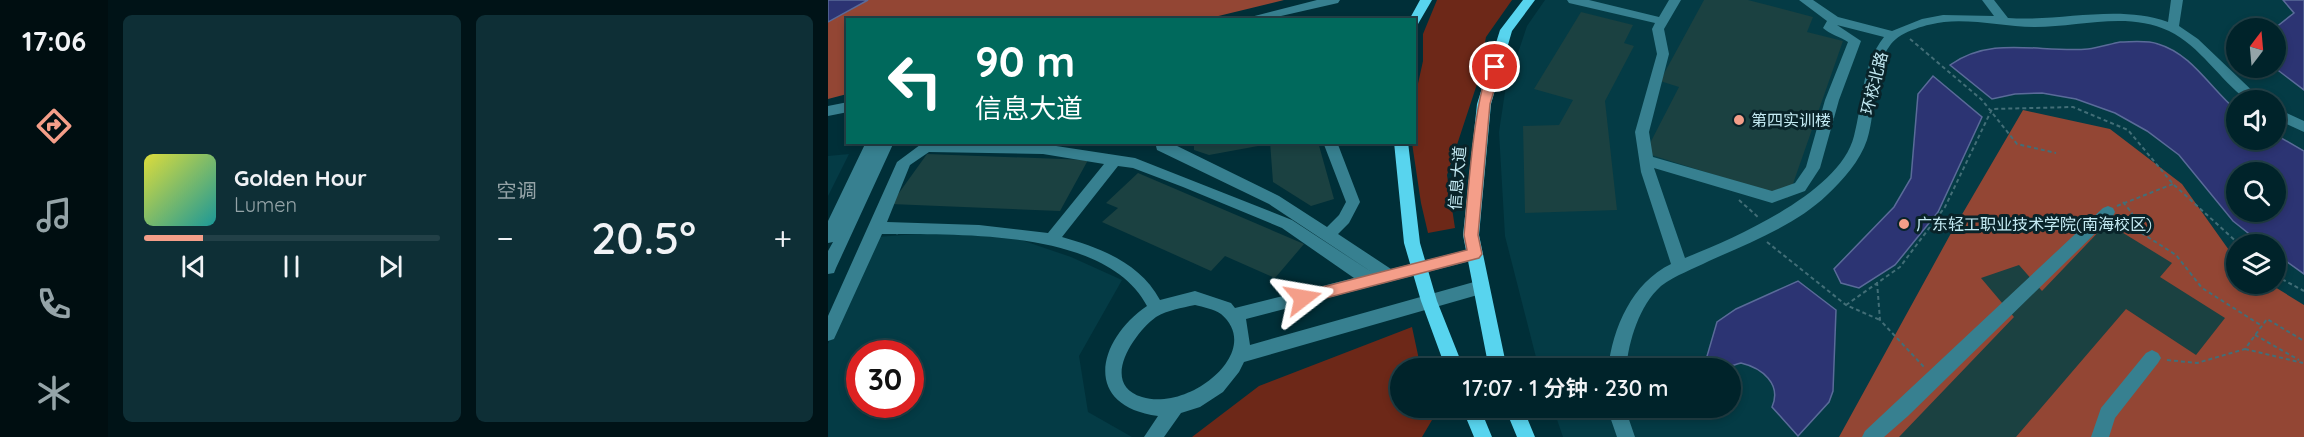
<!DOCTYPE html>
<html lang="zh">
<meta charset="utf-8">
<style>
body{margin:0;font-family:Quicksand,"Noto Sans SC",sans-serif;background:#0e2f36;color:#f1f3f6;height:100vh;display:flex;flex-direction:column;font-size:22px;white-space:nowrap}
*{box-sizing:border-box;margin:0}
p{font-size:20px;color:#95a4a8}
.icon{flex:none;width:33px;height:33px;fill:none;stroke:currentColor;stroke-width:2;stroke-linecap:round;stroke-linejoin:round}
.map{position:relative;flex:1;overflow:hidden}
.panel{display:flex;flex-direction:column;gap:15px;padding:15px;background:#001317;width:720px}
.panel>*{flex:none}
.banner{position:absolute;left:18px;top:18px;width:570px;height:126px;border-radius:0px;box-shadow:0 3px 9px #0003,0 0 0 2px #224047;background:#00695c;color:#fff;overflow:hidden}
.needle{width:39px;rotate:16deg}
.controls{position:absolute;left:1398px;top:18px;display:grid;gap:12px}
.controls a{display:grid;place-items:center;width:60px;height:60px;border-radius:50%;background:#00232a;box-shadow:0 3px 9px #0003,0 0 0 2px #224047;font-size:30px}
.speed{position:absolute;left:18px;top:340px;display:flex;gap:12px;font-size:30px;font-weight:700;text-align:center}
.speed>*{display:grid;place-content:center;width:78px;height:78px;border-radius:50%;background:#00232a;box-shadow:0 3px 9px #0003,0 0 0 2px #224047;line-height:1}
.speed .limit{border:9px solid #d22;background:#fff;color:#111}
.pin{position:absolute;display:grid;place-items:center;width:51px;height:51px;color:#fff;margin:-26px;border:3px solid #fff;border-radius:50%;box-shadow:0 2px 6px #0007}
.me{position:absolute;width:66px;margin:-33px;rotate:76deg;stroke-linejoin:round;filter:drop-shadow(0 0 4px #0008)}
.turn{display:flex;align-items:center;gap:21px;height:126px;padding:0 30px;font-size:27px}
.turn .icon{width:78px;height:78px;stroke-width:2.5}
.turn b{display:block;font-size:42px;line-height:51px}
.big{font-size:45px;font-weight:600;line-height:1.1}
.panel .widget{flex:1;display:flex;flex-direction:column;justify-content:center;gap:9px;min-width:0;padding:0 21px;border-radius:9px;background:#0e2f36}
.song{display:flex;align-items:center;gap:18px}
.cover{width:72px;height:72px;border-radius:9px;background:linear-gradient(135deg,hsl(60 70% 55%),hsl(180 70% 35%))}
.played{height:6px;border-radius:3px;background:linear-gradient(90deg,#f49e89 20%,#224047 20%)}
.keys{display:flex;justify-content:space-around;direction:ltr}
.heat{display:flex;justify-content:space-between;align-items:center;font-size:33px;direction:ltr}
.panel .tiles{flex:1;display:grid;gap:15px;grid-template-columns:repeat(2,1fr)}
.trip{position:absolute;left:562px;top:358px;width:351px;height:60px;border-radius:30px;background:#00232a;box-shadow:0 3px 9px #0003,0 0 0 2px #224047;font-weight:600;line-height:60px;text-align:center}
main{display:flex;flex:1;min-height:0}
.tabs{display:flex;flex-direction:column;width:108px;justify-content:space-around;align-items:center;background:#000e11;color:#95a4a8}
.tabs .icon{width:42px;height:42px}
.tabs .selected{color:#f49e89}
.tabs b{font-size:27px;color:#f1f3f6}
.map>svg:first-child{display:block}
</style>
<main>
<nav class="tabs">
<b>17:06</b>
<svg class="icon selected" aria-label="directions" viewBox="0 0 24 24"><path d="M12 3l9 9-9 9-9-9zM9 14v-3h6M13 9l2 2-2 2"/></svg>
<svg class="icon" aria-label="music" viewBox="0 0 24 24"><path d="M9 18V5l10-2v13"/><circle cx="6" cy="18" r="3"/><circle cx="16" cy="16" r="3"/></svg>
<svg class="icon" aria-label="phone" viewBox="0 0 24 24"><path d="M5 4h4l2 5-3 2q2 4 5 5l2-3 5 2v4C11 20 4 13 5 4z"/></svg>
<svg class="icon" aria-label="climate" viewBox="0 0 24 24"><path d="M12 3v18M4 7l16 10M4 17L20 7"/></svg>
</nav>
<section class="panel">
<div class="tiles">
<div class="widget">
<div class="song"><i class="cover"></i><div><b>Golden Hour</b><p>Lumen</p></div></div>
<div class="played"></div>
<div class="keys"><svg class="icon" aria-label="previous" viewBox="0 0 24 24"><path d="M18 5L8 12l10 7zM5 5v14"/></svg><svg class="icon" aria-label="pause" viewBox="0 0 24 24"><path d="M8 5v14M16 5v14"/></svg><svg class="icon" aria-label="next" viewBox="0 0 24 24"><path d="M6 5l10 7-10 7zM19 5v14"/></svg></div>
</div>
<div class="widget"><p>空调</p>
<div class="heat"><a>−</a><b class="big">20.5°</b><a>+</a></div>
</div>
</div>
</section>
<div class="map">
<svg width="1476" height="437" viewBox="0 0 1476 437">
<rect width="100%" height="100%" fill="#002f38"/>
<path fill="#043b45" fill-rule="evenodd" d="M717,0H1476V437H735L725,408H903V369H711L677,236L671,132L677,92L699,26ZM1408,28H1448V68H1408ZM1408,100H1448V140H1408ZM1408,172H1448V212H1408ZM1408,244H1448V284H1408Z
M21,154L0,196V156Z
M116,232L187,238L243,257L294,280L251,356L260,412L304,437H0V344L49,237ZM32,354H82V405H32Z"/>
<path fill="#6d2818" d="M609,0H684L658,37L649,84L619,175L627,228L600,233L593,203L584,143L586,142L587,97L595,61V34Z
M584,327L593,369H573V408H602L604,420L594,437H364L431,386Z"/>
<path fill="#934634" d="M0,0H456L374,20H20L19,94L0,99Z
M1195,110L1282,129L1354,184L1408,260V284H1442L1476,305V437H1011L1122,235Z"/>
<path fill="#2c3473" stroke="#5a6b99" stroke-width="1.5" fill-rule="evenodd" d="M0,0H40L0,22Z
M1455,0H1476V90L1447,68V28L1466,13Z
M1292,42C1304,42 1319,40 1330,44C1364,54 1382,88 1408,110V140H1448V135L1476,151V274L1448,254V244H1434L1405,221L1351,155L1319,131L1287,113L1248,99L1214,93L1187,94L1164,99L1122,65C1164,35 1212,53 1260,49C1270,48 1282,44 1292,42ZM1408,172H1448V212H1408Z
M1105,76L1154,117L1110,212L1067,265L1031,288L1013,283L1006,269L1066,207L1083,178L1090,94Z
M970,281L1008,310L1005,391L1001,402L970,436L944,407C954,384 934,368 913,363C898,367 893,371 877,363L889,322L908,309Z"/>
<path fill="#1b4141" d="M876,0H920L985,17L979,32L1015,41L960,198L817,153L851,87L832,81Z
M753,12L805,25L796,43L806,46L777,101L789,210L697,213L695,126L731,125L745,100L706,89Z
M366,142H441V144L381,155L366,150Z
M442,142H490L506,199L483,206L445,182Z
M99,154L260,160L232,211L63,204Z
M310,173L476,244L447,278L397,256L383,271L274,222L290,208L278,203Z
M1279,223L1344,263L1332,277L1397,318L1368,355L1298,309L1188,437H1071L1186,317L1153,278L1191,265L1214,291Z"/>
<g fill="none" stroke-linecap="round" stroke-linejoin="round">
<path stroke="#426e77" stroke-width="2" stroke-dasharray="4 3" stroke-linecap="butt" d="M1082,39L1154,100L1189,144L1228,153
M911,200L931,218
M1295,202L1304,213L1300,225
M1289,206L1345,184
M1290,218L1348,255L1374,288L1434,326
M939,242L1018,305L1052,320
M1448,276L1476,291
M1049,282L1052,320L1096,367
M1018,305L1072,267L1117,207L1164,109L1245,107L1300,130L1345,184L1411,244
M1427,335L1471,360
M1417,349L1475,363
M1339,360L1369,363L1417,349L1439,319L1476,341"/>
<path fill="#378090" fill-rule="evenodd" d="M489,0H512L510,3L436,20H411Z
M739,0H761L831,17L841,0H853L836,29L841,54L821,132L825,157L944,191L967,183L978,167L997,100L1020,42C1013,37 1001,34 995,28L999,21L971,0H985L1010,17L1064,31L1094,19L1115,15L1166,16L1154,0H1166L1180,18C1233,22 1289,4 1340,22L1343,0H1355L1351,26L1370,39L1434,100H1419C1392,80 1372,46 1341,31C1300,11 1250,27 1207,27C1177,27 1147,19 1116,22C1100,24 1073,31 1063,44C1042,71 1049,110 1039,140C1032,161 1015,180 999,195C968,225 921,243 881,261C865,269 848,275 833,286C811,306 801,340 798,369H780C785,327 804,283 843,264L813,172L807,132L829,54L824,29L827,23L741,3ZM1009,25L1056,37C1033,66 1035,102 1026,136C1012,193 906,238 857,258L826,168L944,203L977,191L992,168L1011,100L1033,41Z
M20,102V112L0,116V106Z
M1448,108L1476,121V132L1448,119Z
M38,142H52L46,154L52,142H66L8,268L6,273L0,274V251L5,242L0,243V221Z
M96,142L215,144L307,158L464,220L545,273L441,204L329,150L327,142H341L451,196L499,227L511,215L518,202L495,142H509L532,202L521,223L510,234L563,269L646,248L651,250L654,254L651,258L646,260L418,319L422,345L653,280L659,282L661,287L659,292L653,294L416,362L411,372L395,392L372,407L353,413L336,437H316L330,416C254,406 269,340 319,306C278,228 129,235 54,234L6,339L0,341V316L69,162ZM101,152L215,154L276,164L220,233L151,225L59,222L82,165ZM290,166L305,168L355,187L454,228L526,278L407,308L403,303L367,291L332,300C312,263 273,248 234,237ZM367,305C375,307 386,309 393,314C437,351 361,412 314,397C271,384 306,333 328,317C340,310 353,308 367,305Z
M1280,206L1285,208L1287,212L1285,216L1080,416L1056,437H1034L1037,431L1275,208Z
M1324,350L1330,353L1333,358L1330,363L1287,418L1281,437H1263L1273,408L1318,353Z
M779,408H797L807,437H789Z"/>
<path fill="#58d4ee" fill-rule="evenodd" d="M592,0H604L590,24L586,25V20H581Z
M695,0H707L684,31L663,104L651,235L679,369H661L635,235L649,104L672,30Z
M566,142H580L592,243L609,301L636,369H618L593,301L576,243Z
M634,408H652L664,437H646Z
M677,408H695L707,437H689Z"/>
</g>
<path fill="#f49e89" stroke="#9f6759" stroke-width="1.5" d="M667,63L673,67L662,104L650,235L654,254L651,258L475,304L470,302L468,298L475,292L639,250L636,235C639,210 647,70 667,63Z"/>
<g fill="#f49e89" stroke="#092329" stroke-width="2">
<circle cx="911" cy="120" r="6"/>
<circle cx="1076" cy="224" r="6"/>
</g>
<g text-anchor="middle" stroke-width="6" stroke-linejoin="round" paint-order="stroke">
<g font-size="16" fill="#c4eaf3" stroke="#092329">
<text transform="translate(1046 83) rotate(-76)" y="6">环校北路</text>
<text transform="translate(629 178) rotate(-85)" y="6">信息大道</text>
</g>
<g font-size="16" fill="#c4eaf3" stroke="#092329" text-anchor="start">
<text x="923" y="126">第四实训楼</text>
<text x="1088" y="230">广东轻工职业技术学院(南海校区)</text>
</g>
</g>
</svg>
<div class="controls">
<a><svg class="needle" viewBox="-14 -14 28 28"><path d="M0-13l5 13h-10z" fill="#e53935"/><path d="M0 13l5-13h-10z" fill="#95a4a8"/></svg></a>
<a><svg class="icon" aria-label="sound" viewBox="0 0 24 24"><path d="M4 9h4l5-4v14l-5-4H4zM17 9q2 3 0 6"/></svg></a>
<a><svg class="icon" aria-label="search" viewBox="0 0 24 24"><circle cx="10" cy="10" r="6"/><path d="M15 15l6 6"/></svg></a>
<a><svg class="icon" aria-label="layers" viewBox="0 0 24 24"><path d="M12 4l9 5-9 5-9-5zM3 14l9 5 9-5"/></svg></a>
</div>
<div class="speed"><div class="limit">30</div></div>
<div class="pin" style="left:667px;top:67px;background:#d93025"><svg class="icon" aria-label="arrive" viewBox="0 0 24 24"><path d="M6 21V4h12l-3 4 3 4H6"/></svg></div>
<svg class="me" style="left:475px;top:298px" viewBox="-20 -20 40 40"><path d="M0-17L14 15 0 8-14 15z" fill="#f49e89" stroke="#fff" stroke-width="4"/></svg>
<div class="trip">17:07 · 1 分钟 · 230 m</div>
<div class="banner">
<div class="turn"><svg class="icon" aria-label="left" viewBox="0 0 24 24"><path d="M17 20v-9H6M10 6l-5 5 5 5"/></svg><div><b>90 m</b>信息大道</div></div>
</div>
</div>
</main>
